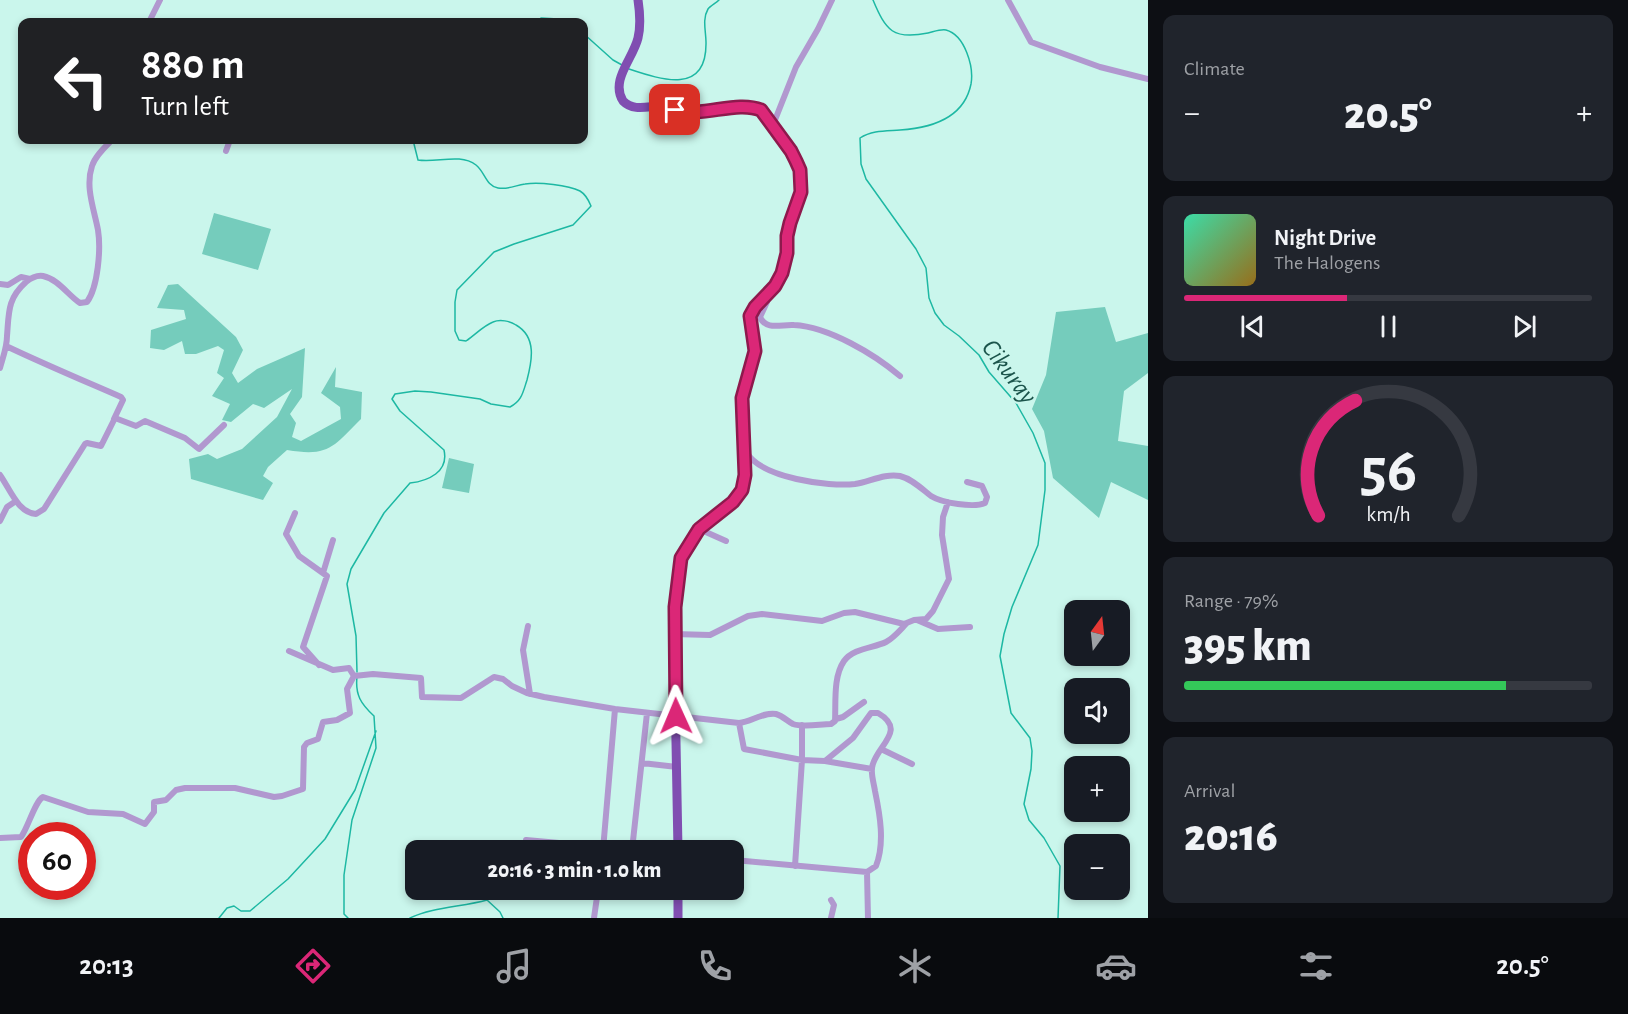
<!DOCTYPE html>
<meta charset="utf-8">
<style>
body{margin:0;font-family:"Alegreya Sans",sans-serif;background:#20242c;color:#f1f3f6;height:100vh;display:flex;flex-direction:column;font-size:22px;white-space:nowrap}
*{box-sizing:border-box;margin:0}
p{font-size:20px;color:#9ea1a6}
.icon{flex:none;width:33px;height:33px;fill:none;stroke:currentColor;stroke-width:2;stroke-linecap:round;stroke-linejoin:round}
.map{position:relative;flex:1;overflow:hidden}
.panel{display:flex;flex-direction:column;gap:15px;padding:15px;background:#0d0f14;width:480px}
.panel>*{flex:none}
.top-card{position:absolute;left:18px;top:18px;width:570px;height:126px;border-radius:12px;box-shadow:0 3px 9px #0003;background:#202124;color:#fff;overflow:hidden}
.needle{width:39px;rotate:15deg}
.controls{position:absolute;left:1064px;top:600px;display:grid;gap:12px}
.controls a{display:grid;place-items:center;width:66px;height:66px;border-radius:12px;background:#171b24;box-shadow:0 3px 9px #0003;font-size:30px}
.speed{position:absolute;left:18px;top:822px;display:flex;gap:12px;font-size:30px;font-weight:700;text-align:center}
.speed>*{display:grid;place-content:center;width:78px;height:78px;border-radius:50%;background:#171b24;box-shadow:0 3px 9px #0003;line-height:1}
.speed .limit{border:9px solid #d22;background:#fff;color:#111}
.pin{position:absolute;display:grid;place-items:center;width:51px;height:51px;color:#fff;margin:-26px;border-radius:12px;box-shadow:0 3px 9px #0006}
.me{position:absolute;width:66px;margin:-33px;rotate:359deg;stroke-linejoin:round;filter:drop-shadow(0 0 4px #0008)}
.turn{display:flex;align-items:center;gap:21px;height:126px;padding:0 24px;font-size:27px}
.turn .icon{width:78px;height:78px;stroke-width:2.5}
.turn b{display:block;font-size:42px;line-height:51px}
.big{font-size:45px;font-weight:800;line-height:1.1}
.panel .widget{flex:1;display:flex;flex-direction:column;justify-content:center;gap:9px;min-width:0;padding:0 21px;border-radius:12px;background:#20242c}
.panel .dial{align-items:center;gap:0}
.dial svg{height:156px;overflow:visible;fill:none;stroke:#363941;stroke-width:7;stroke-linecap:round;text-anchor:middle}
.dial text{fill:#f1f3f6;stroke:none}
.song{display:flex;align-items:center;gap:18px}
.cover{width:72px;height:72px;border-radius:9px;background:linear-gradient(135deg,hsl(160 70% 55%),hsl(40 70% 35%))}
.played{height:6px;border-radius:3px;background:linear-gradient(90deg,#db2777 40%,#363941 40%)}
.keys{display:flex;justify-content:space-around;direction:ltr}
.heat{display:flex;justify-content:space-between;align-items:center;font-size:33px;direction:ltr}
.charge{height:9px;border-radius:4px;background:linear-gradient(90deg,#34c759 79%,#363941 0)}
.trip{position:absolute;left:405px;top:840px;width:339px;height:60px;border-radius:12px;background:#171b24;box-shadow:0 3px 9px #0003;font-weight:800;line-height:60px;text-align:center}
.tabs{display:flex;height:96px;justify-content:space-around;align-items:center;background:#090b0e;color:#9ea1a6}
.tabs .icon{width:42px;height:42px}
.tabs .active{color:#db2777}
.tabs b{font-size:27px;color:#f1f3f6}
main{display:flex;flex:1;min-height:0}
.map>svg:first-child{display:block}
</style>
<main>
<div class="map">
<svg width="1148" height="918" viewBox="0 0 1148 918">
<rect width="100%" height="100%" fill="#caf6ec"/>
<path fill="#75ccbc" d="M214,213L271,229L258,270L202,254Z
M178,284L236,337L243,350L232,373L238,383L257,369L305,348L302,397L290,414L296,423L292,437L301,441L341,419L340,407L321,393L336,367L335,387L362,392L361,419C333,447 329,457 287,450L268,467L263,476L273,483L263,500L191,479L189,459L208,454L217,459L242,449L277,417L292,389L264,408L253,404L231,422L222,420L230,404L212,396L224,378L217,373L224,350L218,346L196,354H185L182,341L164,350L150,348L151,330L186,319L184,310L157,308L168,285Z
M1105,307L1116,342L1148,333V373L1124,391L1118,441L1148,446V500L1111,482L1099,518L1053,478L1044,431L1032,409L1046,375L1056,312Z
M449,458L474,464L469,493L442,488Z"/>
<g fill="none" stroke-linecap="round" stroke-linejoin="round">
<path stroke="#1db8a3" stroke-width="1.5" d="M873,0C886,31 893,40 928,33C933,32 940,29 946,30C965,35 974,67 971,84C964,119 931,128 900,130C886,131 872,130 860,138L861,164L866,179L916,249L926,268L929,298L935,313L944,325L959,336L979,355L989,372L1016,403L1033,433L1045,463V490L1038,545L1012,607L1004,634L1000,656L1011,713L1030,738L1032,751L1031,769L1024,804L1029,820L1044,838L1060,866L1058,918
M536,22L541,18L558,19L564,22
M584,34L613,60L622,65
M629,69C662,80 707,95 706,42C706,32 702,19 708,9C710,6 716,3 719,0
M357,672L356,636L347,584L351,569L384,513L410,483C428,481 449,472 444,450L400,411L392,399L395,394L415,391L431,392L480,399L491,404L510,407C522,401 523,392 527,380C532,361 537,337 516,325C510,321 500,319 493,322C483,326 475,335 466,341L459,340L455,331V302L457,290L494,252L514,244L573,225L591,206C589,201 585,194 580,191C568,185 539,182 525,184C516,185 508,190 498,188C486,186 485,172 476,165C460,153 437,163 418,160L413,140
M219,918L227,908L234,906L241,911H250L288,879L325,839L355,790L376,731
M348,918L344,914V875L352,820L376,748L374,716C361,704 355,695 357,677
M410,918C433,907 462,907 487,900L500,912L503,918"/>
<path stroke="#b198cf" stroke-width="6" d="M1008,0L1031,42L1100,67L1148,79
M149,22L160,0
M773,125L796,67L818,29L832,0
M226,151L230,140
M0,284L8,285L21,277L30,279
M767,297V302L760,317C766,331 782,324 794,325C829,327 874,354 900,376
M6,346C44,364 82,380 121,397L123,400L114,419
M0,368C3,357 7,347 7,336C9,313 7,299 26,282C31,278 37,275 43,276C58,279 68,295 80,303L87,302C98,287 101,249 98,230C94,209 85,187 92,166C95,156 105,147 112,140
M747,453C762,478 828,487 855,484C869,482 885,473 900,476C912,479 922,489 931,496C942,503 974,508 985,503L987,497L982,486L967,482
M0,475C10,489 18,513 36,514L44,509L85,444L87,443L101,446L115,418L136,426L145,421L185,438L199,449L224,425
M295,513L286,534L299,556L327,576L303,647L319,665
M0,521L7,507L16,501
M699,529L726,541
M323,573L333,540
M917,620L938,629L970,627
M528,626L523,650L530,694
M674,634L710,635L748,616L762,614L822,621L844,613L855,612L904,624L914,620L926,619L933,611L949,579L942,535L943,517L948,502
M289,651L333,670L349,668L354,676
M354,676L373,674L421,678L422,697L461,698L494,677L503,679L512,686L527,693L544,697L615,709L739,723C751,722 763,712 776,714C783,716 787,721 793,724C804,728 820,724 831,724L835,721C836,702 833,677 844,661C853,648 874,648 886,642C894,638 901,629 907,623
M836,719L843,717L864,702
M739,723L744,749L802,760L825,761L853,738L871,713H878C909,731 874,747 872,768C871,775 874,784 875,791C880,815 885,843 876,866L867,872
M881,749L912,764
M825,761L872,769
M642,763L677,767
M0,838L21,837C28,828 35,801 43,797L88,812L123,814L145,824L154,812V802L166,800L176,790L185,788H235L274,797L282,796L303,789L304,747L307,743L318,739L323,722L337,720L350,713L347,689L354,676
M526,840L636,850
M603,850L615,709
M632,850L647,713
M734,860L867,872L868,918
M795,866L802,760V725
M594,918L598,890
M831,918L834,905L831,900"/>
<path stroke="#804eb1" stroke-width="9" d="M638,0C640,13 641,25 638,38C633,59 610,80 623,101C634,112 648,106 662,106C673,107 682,112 693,112C709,112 753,101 764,113C781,130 806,169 800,193C797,207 790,219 788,232C784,253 788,264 776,285C769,297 750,305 750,320C750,331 755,341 755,352C754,371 742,388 741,409C741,435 751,465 742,490C736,505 714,517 702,527C674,551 675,600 674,634L678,850
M678,890V918"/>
</g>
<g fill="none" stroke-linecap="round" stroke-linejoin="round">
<defs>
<path id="route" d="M675,110C703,118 736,100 761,110L791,151L796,161L800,170L801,192L790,223L787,236V253L782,273L775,286L755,307L750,316L755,351L742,398L745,475L742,490L733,502L699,529L681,558L675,607L676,716"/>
</defs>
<use href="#route" stroke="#8e194d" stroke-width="15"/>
<use href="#route" stroke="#db2777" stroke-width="10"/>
</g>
<g text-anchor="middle" stroke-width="4.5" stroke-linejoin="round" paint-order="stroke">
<g font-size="26" font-style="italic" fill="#1b544b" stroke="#caf6ec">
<text transform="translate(1010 371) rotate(53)" y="9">Cikuray</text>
</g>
</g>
</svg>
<div class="controls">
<a><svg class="needle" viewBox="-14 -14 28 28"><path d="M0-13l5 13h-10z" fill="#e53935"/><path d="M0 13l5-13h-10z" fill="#9ea1a6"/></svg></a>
<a><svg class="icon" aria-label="sound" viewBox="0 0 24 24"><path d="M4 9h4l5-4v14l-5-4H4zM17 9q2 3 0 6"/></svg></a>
<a>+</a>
<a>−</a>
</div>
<div class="speed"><div class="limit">60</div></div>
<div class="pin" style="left:675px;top:110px;background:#d93025"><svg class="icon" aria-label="arrive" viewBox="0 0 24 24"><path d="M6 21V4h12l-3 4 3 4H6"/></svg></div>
<svg class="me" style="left:676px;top:716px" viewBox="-20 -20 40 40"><path d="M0-17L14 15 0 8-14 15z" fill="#db2777" stroke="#fff" stroke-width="4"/></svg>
<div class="trip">20:16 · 3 min · 1.0 km</div>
<div class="top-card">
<div class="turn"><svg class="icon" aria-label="left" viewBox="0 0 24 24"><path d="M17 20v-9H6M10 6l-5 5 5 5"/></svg><div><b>880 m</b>Turn left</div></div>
</div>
</div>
<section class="panel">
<div class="widget"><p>Climate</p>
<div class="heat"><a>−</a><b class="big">20.5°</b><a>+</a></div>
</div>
<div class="widget">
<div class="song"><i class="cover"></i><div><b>Night Drive</b><p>The Halogens</p></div></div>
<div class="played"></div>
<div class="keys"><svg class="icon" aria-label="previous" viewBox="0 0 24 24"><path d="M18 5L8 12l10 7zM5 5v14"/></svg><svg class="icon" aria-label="pause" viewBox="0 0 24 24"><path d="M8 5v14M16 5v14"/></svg><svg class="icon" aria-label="next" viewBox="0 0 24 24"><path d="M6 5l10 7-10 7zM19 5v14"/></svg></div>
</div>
<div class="widget dial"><svg viewBox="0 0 100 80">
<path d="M14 69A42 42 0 1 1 86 69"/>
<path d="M14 69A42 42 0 0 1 33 10" stroke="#db2777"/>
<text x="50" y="56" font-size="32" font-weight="700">56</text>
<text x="50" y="72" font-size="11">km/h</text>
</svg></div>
<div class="widget"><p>Range · 79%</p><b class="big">395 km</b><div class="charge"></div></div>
<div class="widget"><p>Arrival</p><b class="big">20:16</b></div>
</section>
</main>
<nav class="tabs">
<b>20:13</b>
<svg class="icon active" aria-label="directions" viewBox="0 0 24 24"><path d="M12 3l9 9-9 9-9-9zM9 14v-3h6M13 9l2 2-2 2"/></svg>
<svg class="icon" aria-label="music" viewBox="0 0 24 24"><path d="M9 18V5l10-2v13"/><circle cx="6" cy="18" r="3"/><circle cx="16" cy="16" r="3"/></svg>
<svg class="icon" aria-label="phone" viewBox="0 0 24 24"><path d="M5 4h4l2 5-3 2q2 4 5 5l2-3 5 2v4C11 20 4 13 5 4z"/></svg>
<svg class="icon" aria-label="climate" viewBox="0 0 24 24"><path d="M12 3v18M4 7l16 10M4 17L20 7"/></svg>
<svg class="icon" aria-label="car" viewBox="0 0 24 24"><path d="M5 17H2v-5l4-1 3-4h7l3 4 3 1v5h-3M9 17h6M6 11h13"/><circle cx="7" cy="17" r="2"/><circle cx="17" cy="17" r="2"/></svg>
<svg class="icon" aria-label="filters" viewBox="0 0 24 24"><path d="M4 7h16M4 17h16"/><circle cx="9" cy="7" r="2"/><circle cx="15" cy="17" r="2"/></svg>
<b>20.5°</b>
</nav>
